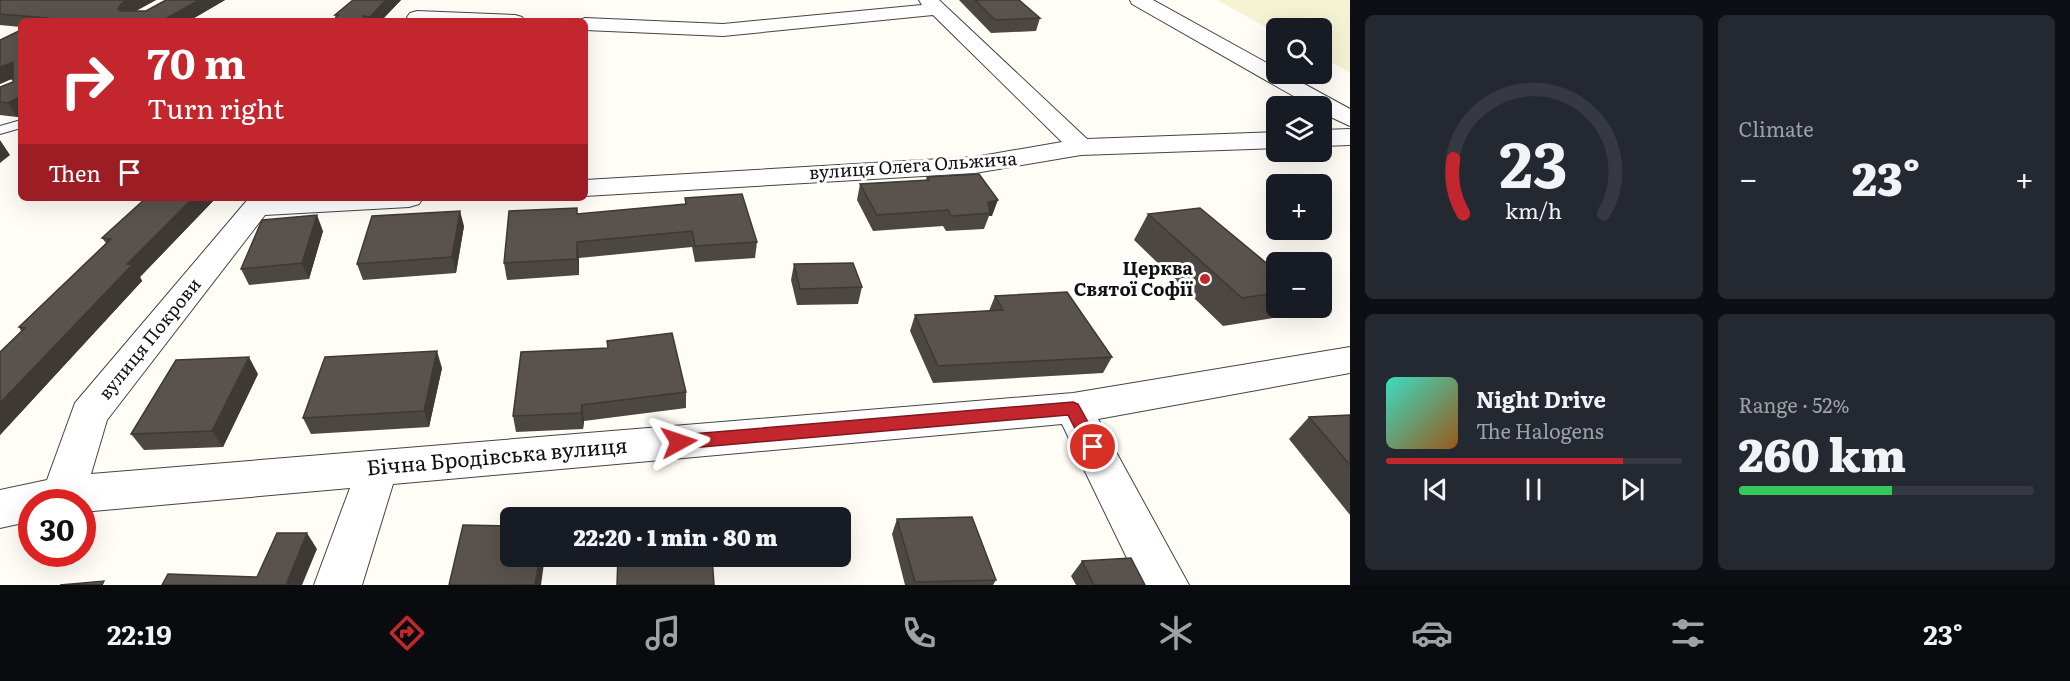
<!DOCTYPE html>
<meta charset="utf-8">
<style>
body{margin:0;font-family:Literata,serif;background:#242831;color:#f1f3f6;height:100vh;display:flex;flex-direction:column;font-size:22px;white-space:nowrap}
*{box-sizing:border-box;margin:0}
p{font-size:20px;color:#9ea1a6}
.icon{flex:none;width:33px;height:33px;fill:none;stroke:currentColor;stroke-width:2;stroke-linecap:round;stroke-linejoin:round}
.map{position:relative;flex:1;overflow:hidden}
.details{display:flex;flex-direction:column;gap:15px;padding:15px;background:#0d0f14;width:720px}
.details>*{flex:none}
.top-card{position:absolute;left:18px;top:18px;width:570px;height:183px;border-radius:9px;box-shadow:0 6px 24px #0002;background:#c4262e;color:#fff;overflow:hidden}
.fabs{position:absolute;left:1266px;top:18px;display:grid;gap:12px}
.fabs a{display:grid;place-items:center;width:66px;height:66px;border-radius:9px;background:#171b24;box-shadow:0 6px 24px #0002;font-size:30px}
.speed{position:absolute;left:18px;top:489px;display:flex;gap:12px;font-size:30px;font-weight:700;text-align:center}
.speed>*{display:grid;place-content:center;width:78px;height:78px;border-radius:50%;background:#171b24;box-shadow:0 6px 24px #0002;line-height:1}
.speed .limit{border:9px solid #d22;background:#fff;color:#111}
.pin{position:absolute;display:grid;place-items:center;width:51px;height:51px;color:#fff;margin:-26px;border:3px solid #fff;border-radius:50%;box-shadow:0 2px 6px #0007}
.me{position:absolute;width:66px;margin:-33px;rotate:85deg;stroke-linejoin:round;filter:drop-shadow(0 0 4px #0008)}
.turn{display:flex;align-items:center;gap:21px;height:126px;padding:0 30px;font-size:27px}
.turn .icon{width:78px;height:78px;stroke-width:2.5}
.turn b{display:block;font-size:42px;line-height:51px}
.then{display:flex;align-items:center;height:57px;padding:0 30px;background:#0003;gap:12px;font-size:22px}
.big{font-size:45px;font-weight:800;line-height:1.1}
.details .widget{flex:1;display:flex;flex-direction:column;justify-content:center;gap:9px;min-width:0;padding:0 21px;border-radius:9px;background:#242831}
.details .dial{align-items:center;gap:0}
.dial svg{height:156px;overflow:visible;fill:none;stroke:#363941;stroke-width:7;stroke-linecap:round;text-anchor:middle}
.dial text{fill:#f1f3f6;stroke:none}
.song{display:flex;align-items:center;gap:18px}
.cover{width:72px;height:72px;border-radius:9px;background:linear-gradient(135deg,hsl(170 70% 55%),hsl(30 70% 35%))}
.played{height:6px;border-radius:3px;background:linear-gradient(90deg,#c4262e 80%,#363941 80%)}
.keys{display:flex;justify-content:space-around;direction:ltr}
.heat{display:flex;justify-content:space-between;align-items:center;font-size:33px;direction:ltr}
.charge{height:9px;border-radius:4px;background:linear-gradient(90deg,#34c759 52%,#363941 0)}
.details .tiles{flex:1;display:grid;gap:15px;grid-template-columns:repeat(2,1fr)}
.trip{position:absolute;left:500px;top:507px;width:351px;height:60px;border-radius:9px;background:#171b24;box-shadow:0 6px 24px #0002;font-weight:800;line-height:60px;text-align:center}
.dock{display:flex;height:96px;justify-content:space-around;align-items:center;background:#090b0e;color:#9ea1a6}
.dock .icon{width:42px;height:42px}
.dock .current{color:#c4262e}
.dock b{font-size:27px;color:#f1f3f6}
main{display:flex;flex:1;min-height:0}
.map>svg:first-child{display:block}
</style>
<main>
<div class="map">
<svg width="1350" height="585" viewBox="0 0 1350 585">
<rect width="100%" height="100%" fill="#fffdf5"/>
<path fill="#f6f3d4" d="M1217,0H1350V73L1322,57V28H1276V33Z"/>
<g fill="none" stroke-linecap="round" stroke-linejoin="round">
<defs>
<path id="service" d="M21,120V128L0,134V126Z"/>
<path id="minor" d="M919,0H939L1087,139L1276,132V148L1081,155L975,173L585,196V180L975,157L1062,142L933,15L723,36L585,30V21H577L585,18L723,24L922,5Z
M1130,0H1153L1276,68V74H1286L1350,109V126L1322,113V106H1311L1132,4Z
M417,11L515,15L522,17L525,21H410L407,17L410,13Z
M0,78L21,81V93L0,92Z
M1350,129V145L1322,146V130Z
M249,198H423L419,204L409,207L265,215L107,420L91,474L1073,393L1350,347V373L1098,419L1189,585H1140L1062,424L393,484L362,585H314L350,488L82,512V502H32V521L0,528V490L47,480L75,403Z"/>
</defs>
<use href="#service" stroke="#444" stroke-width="2"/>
<use href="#minor" stroke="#444" stroke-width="2"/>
<use href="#service" fill="#fff" fill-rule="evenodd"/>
<use href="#minor" fill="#fff" fill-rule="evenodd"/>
</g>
<path fill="#4d4742" d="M0,0H156L136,11H146L166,0H225L189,21H21V27L0,25Z
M353,0H401L381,21H333L336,18L335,15Z
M959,0H1019L1040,18L1036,31L991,33Z
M21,30V115L17,117L0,115V102L13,82V78L0,84Z
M979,174L992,216H989L984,229L946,231L943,226L873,231L857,200L860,184L926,180L927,177Z
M146,198H216L140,277L142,281L0,435V352L21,331L19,327L106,243L102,238Z
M685,198L757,242L755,258L695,262L692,247L579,258V275L507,280L504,263L577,208V214L685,204Z
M1148,214L1276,271V308H1286L1279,317L1223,326L1134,240Z
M464,226L456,273L363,280L357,264Z
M323,231L309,279L249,285L241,269Z
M794,264L862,287L858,304L797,305L791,280Z
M995,296L1112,357L1103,373L933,383L910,331L915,315L989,311Z
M521,352L686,392V408L584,421L583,429L516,432L513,416Z
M442,368L429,427L311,434L303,418Z
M258,374L223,447L144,450L131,434Z
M1350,415V515L1289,439L1309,417Z
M897,519L996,580L993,585H905L892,534Z
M1082,561L1145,585H1076L1071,576Z"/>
<path fill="#3f3936" d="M127,0H156L128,15L124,21L118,9L122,3Z
M199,0H225L189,21H162Z
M386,0H401L381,21H371L370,17Z
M13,62L21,75L0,84V67Z
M21,96V115L17,117L8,103Z
M0,140L10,155L0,163Z
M193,198H216L140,277L142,281L0,435V403L127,264Z
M998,200L992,216H989L990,213L988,202Z
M460,211L464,226L456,273L452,257Z
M317,215L323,231L309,279L302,263Z
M577,242L579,258V275L577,259Z
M437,351L442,368L429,427L424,411Z
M249,357L258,374L223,447L212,431Z
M582,405L584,421L583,429L581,413Z
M307,533L317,549L302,585H286Z
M540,556H545L541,585H535Z"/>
<path fill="#5a524d" stroke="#3f3936" stroke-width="1.5" d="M0,0H127L122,3L118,9L120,11H146L166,0H199L162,21H41L47,18L0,14Z
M353,0H386L370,17L363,16L364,18L362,21H333L338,15H335Z
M975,0H1019L1040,18L995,20Z
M21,30V96L8,103L0,102V87L13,82V62L0,67V40Z
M979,174L998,200L988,202L990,213L951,216L948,210L877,215L860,184L929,180L927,177Z
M742,194L757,242L695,246L692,231L577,242V259L504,263L509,211L577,208V214L686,204L685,198Z
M146,198H193L127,264L132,265L0,403V352L25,328L19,327L111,239L102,238Z
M1200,208L1276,271V293L1242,298L1148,214Z
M460,211L452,257L357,264L372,216Z
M317,215L302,263L241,269L262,220Z
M853,263L862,287L800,289L794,264Z
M1067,292L1112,357L938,366L915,315L1003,310L995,296Z
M672,333L686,392L582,405L581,413L513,416L521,352L608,348L607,341Z
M437,351L424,411L303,418L325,357Z
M249,357L212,431L131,434L176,360Z
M1350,415V465L1309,417Z
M972,517L996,580L915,582L897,519Z
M463,525L510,526V556H540L535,585H449Z
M277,533H307L286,585H162L168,574L257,577Z
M618,556H712L714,585H617Z
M1131,558L1145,585H1094L1082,561Z
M104,581L102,585H60Z"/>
<path fill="#c4262e" stroke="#7f191e" stroke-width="1.5" d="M1073,402L1078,404L1099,442L1101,447L1099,452L1093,454L1087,452L1068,415L679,449L673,447L671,442L673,437L679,435Z"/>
<circle fill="#c4262e" stroke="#fff" stroke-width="2" cx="1205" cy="279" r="6"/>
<g text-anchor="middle" stroke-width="6" stroke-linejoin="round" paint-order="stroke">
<g font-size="18" fill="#111" stroke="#fff">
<text transform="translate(913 166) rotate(-4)" y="6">вулиця Олега Ольжича</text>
<text transform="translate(150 339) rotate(-51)" y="6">вулиця Покрови</text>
</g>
<g font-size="18" font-weight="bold" fill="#111" stroke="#fff" text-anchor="end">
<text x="1193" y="275">Церква<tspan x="1193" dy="21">Святої Софії</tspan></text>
</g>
<g font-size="21" fill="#111" stroke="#fff">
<text transform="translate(497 457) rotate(-5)" y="7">Бічна Бродівська вулиця</text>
</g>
</g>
</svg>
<div class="fabs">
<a><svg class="icon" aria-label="search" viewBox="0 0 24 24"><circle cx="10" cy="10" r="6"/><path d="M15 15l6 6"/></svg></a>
<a><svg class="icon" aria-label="layers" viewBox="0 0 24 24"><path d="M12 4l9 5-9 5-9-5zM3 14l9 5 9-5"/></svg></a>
<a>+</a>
<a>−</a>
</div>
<div class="speed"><div class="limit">30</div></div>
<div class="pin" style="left:1093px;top:447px;background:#d93025"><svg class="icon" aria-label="arrive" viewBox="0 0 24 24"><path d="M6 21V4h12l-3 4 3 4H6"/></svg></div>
<svg class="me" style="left:679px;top:442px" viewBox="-20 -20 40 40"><path d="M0-17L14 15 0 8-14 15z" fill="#c4262e" stroke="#fff" stroke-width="4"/></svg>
<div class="trip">22:20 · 1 min · 80 m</div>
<div class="top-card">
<div class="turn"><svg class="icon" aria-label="right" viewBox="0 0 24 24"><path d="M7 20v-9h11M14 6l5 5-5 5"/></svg><div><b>70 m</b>Turn right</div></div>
<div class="then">Then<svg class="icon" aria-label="arrive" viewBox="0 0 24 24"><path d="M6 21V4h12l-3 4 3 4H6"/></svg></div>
</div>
</div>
<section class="details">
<div class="tiles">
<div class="widget dial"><svg viewBox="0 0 100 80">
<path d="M14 69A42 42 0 1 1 86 69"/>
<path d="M14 69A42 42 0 0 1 9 41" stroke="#c4262e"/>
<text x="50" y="56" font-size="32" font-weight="700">23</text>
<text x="50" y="72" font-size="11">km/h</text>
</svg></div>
<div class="widget"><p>Climate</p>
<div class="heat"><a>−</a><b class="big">23°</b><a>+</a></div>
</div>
<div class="widget">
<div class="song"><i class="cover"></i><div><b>Night Drive</b><p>The Halogens</p></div></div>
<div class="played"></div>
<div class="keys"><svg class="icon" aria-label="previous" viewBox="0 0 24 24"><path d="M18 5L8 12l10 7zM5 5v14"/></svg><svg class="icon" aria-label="pause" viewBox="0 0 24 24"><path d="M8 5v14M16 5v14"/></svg><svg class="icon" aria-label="next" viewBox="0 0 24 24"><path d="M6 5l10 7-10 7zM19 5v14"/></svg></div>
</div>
<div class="widget"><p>Range · 52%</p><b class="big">260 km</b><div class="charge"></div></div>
</div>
</section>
</main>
<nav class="dock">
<b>22:19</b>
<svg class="icon current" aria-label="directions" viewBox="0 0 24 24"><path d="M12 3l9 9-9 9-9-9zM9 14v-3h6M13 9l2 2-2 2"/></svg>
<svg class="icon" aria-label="music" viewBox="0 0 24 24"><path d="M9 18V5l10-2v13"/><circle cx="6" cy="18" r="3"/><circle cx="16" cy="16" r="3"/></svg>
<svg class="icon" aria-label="phone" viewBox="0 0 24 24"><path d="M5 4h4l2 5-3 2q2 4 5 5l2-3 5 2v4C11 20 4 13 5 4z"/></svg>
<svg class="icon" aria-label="climate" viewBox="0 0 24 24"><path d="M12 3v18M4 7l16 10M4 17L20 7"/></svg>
<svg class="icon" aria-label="car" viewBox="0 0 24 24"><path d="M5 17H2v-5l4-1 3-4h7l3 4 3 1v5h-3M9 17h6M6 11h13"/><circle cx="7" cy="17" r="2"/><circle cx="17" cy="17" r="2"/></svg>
<svg class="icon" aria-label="filters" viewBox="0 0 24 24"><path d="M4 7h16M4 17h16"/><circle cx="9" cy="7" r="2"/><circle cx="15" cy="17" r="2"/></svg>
<b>23°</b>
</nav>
